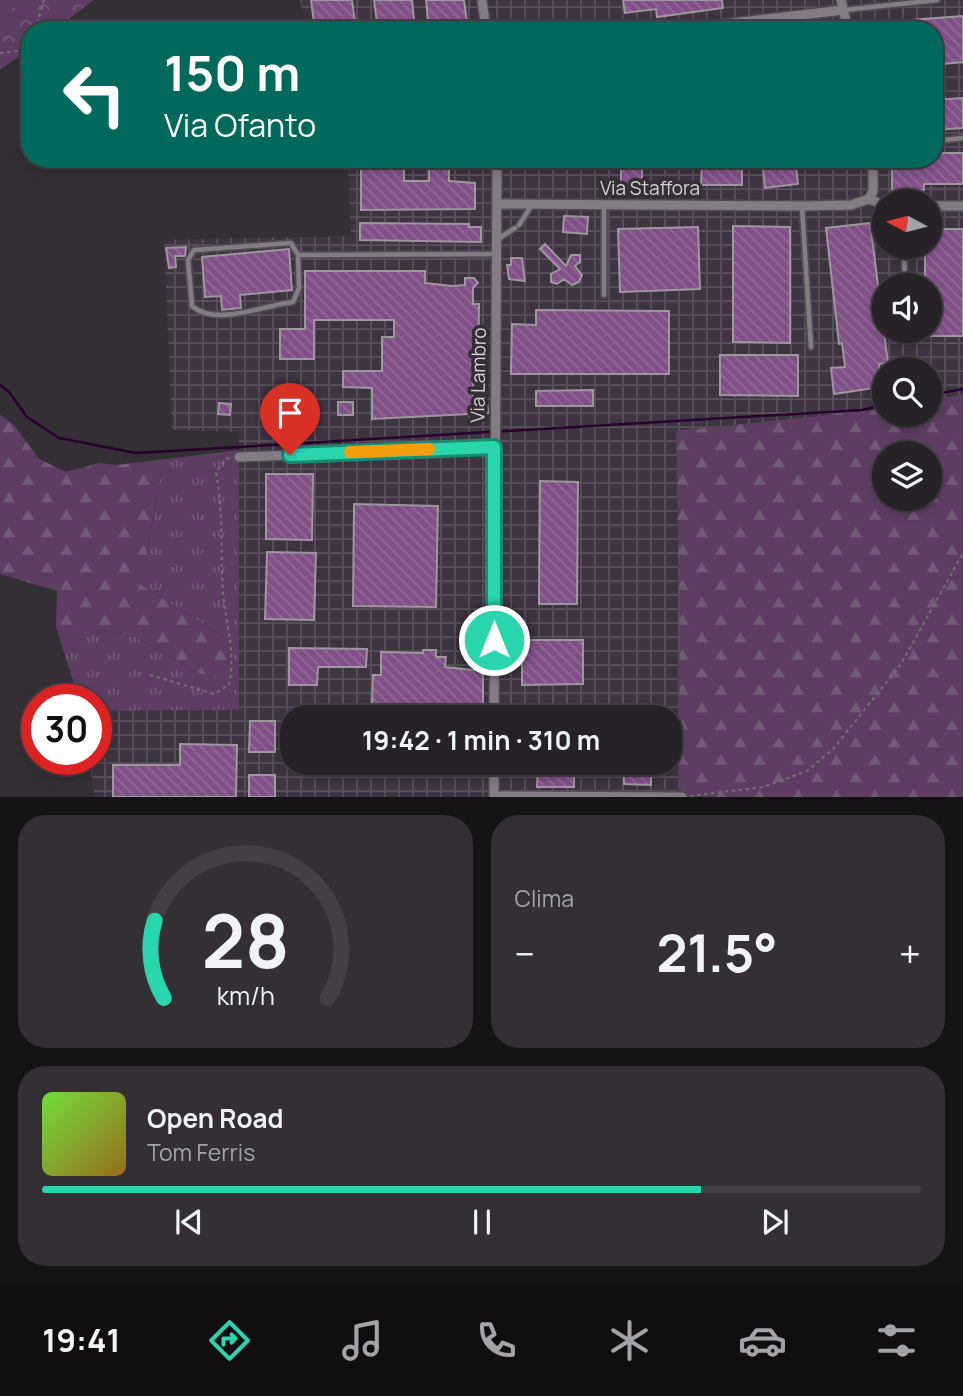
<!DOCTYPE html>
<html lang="it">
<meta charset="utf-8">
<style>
body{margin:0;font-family:Manrope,sans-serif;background:#332f34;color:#f1f3f6;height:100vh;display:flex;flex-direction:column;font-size:26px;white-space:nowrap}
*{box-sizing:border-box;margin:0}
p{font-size:23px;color:#a4a4a8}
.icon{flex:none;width:38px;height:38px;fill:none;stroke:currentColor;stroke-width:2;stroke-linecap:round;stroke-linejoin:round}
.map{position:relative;height:797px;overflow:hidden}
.panel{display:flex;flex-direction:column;gap:18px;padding:18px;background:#151316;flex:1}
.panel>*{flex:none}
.top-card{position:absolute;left:21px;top:21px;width:922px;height:147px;border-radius:28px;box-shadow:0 4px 10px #0003,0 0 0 2px #433f45;background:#00695c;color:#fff;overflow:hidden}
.needle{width:46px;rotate:277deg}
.tools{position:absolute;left:872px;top:189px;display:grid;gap:14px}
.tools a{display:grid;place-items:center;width:70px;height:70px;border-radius:50%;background:#272228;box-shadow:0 4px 10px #0003,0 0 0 2px #433f45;font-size:35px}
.speed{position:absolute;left:21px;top:684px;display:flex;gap:14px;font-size:35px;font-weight:700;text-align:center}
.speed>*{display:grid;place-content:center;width:91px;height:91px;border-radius:50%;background:#272228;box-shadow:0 4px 10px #0003,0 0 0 2px #433f45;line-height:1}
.speed .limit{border:10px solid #d22;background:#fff;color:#111}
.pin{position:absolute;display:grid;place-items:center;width:60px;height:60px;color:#fff;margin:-72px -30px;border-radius:50% 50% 50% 0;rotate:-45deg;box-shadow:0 0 7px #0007}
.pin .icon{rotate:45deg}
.me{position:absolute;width:77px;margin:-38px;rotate:0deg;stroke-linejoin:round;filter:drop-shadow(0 0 5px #0008)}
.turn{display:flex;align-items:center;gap:24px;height:147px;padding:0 28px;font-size:32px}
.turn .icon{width:91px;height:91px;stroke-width:2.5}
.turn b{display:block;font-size:49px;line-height:60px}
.big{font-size:52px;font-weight:700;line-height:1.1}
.panel .card{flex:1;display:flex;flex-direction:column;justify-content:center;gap:10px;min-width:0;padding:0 24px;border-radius:28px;background:#332f34}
.panel .dial{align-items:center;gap:0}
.dial svg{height:182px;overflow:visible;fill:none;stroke:#433f45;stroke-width:7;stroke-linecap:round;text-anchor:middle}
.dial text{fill:#f1f3f6;stroke:none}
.song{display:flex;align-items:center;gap:21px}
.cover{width:84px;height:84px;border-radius:10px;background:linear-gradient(135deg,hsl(100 70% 55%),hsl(40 70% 35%))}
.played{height:7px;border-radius:4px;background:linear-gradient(90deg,#28d5ad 75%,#433f45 75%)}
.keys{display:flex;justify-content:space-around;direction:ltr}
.heat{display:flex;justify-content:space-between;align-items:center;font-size:38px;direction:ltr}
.panel .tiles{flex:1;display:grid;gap:18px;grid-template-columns:1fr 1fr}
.card:last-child{grid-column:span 2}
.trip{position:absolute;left:280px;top:705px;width:402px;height:70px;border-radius:28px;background:#272228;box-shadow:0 4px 10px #0003,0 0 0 2px #433f45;font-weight:700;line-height:70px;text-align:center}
.tabs{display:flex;height:112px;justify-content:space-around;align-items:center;background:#100e10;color:#a4a4a8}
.tabs .icon{width:49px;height:49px}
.tabs .active{color:#28d5ad}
.tabs b{font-size:32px;color:#f1f3f6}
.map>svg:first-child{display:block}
</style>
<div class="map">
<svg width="963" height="798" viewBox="0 0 963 798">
<defs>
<pattern id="industrial-grid" width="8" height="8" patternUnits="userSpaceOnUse" patternTransform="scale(1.75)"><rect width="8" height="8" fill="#3e3340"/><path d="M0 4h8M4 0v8" fill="none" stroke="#59505b"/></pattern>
<pattern id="grass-tufts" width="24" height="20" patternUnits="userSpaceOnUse" patternTransform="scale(1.75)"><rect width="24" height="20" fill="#5d3e62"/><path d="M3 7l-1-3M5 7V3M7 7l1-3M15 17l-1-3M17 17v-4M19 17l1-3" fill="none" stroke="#735978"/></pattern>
<pattern id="forest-firs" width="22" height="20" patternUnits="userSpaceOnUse" patternTransform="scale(1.75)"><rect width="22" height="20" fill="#5d3e62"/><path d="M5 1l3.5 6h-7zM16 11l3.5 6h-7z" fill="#735978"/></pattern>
<pattern id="park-crowns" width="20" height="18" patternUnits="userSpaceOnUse" patternTransform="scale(1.75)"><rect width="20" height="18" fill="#5d3e62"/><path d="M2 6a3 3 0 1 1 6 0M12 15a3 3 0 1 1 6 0" fill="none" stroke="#735978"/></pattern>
<pattern id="building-back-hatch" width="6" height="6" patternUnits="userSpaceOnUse" patternTransform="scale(1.75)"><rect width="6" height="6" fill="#805087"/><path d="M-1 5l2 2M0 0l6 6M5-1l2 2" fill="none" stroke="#916897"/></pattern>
</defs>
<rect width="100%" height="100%" fill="#342e35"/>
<path fill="url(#industrial-grid)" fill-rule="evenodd" d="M300,0H963V394L929,400V369H884V409L872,411L680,638L678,797H95L89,760H96V711L239,710V432L172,430L164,240L351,236L349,179L344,159H934V30H308ZM884,201H929V247H884ZM884,285H929V331H884ZM292,718H670V763H292Z"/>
<path fill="url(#grass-tufts)" d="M239,450V710L96,711V700H79L56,627L70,637L103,630L134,636L196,672L230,641L141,585L161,474L150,461Z"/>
<path fill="url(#forest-firs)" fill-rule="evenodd" d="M963,394V797H678L680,638L676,431L884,409V415H929V400ZM884,453H929V499H884Z
M0,415L14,425L39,459L66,472L99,463L117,465L150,461L161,473L141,585L230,641L224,678L196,672L134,636L103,630L70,637L56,627L57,591L0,574Z"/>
<path fill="url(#park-crowns)" d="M0,0H94L54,30H30V48L0,70Z"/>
<path fill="#5d3e62" d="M0,0H23L0,19Z"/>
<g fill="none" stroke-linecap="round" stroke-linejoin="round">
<path stroke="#29002f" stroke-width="2.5" d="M0,385L9,392L27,417L59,438L136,453L862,410L884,405
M929,395L963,389"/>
</g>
<path fill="url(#building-back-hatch)" stroke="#9f97a0" stroke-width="2" d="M311,0H352L356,30H315Z
M374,0H412L415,30H378Z
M426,0H464L468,30H429Z
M623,0H722L723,8L657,17L656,9L625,13Z
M963,16V62L934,65V30H872L871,23Z
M963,98V128L934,130V100Z
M934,153H963V184H924V190H892V161L934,159Z
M357,159H404V181H429V166L415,165V159H477V166H449V181L475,183V209L361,210V168H357Z
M515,159H687V169L642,168V192H621V168H514Z
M702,159H742V185H701Z
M762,159H795L798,184L765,188Z
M564,216L588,217L587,234L563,232Z
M360,223L469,224V227H481V242L360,240Z
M870,223L888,363L879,364L881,387L834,394L831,368L845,367L842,343L839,344L826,228Z
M733,226L790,227V343L733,342Z
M698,227L700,289L620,292L618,229Z
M929,229H963V336H929V285H925V247H929Z
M545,244L566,266L571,255H580V262L575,266L582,275L579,282L572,285L564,279L557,284L551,282V274L560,269L540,249Z
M186,247L185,256H175L176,267L169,268L166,248Z
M289,249L292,290L240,295L241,308L222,310L221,296L205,297L202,257Z
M511,258H522L525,281L509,279L507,265H511Z
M305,271H425V283L452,286L465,285V278H474L478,283L473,288V304H479L478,372H473V400H487L488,413L372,419V388L343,387V371H382V337H394V320H314V359H280V329H305Z
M536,310L669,311V374H511L512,324L536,325Z
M720,355H798V396L720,395Z
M593,390V406H536V391Z
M338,402H353V415H338Z
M219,403L231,404L230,415L218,414Z
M266,474H313L312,540L266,539Z
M540,481L578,482L577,604H539Z
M354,504L438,506L436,607L353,606Z
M267,552L316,553L314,620L265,619Z
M522,640H583V684L522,685Z
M289,648L367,649L366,667H318L317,685H289Z
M423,650H436V657H446L445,667L483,671V716L432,714V706H405L404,718H395V710L381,709V705H372L373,675H381V652L423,653Z
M512,704H562L561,718H512Z
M250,721H275V752H249Z
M180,744L237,745L236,797H113V765H180Z
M292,763H329L328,771H292Z
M538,763H651V785L624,784V776H574V787H537Z
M249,775H275V797H249Z"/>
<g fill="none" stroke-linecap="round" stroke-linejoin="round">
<defs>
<path id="service" d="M844,10L937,0
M934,141L963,138
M604,206V295
M802,207L811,347
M519,225L532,205
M498,239L515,228
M904,247L905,285
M298,255L299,288L293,302C264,305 216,327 192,306L188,260L194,250L291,243L298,255L495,254"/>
<path id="minor" d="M482,0L486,30
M841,0L848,30
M673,30L843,10
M869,199L873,191V159
M869,199L884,205
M497,204L802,206L851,205L869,199
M929,206H963
M239,457L494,447
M494,718L497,159
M494,796L682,797
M494,798V763"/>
</defs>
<use href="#service" stroke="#504a51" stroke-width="8"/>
<use href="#minor" stroke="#504a51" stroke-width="12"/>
<path stroke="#767077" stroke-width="2" stroke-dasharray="3.5 3.5" stroke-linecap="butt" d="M35,30L44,0
M0,53L19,51L30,44
M150,675L214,694L229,685C236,652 226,625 223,593C220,552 224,513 216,473L225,459L231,458
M690,796L763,787L807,771L833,749L901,664L963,553"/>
<use href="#service" stroke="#847c85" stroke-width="4.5"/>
<use href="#minor" stroke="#847c85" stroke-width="9"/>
</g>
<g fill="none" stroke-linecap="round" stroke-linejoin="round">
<defs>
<path id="route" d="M290,455L494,447V640"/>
</defs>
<use href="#route" stroke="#1a8a70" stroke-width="18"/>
<use href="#route" stroke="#28d5ad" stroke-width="12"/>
<path stroke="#f59e0b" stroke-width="12" d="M350,452L429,449"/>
</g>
<g text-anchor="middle" stroke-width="7" stroke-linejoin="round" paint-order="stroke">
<g font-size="19" fill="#d4d0d5" stroke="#342e35">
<text x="650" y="195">Via Staffora</text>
<text transform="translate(478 375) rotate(-89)" y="7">Via Lambro</text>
</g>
</g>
</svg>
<div class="tools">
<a><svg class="needle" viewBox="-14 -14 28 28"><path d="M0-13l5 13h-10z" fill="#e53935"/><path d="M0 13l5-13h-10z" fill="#a4a4a8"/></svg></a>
<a><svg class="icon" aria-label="sound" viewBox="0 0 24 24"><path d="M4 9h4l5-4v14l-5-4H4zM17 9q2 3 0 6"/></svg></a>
<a><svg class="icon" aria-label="search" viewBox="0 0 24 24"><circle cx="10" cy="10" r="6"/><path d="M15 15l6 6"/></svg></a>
<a><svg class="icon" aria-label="layers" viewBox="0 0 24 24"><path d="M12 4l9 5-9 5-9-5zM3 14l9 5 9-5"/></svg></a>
</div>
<div class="speed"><div class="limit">30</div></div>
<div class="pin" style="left:290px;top:455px;background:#d93025"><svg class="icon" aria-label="arrive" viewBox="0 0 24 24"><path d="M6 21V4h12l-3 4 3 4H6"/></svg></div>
<svg class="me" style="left:494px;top:640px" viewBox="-20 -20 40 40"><circle r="17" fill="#28d5ad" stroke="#fff" stroke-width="3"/><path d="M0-11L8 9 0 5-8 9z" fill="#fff"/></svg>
<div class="trip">19:42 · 1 min · 310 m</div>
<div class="top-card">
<div class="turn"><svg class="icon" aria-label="left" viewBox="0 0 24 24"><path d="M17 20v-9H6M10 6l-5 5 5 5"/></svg><div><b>150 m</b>Via Ofanto</div></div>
</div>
</div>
<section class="panel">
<div class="tiles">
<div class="card dial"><svg viewBox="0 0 100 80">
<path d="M14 69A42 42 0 1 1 86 69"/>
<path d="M14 69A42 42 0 0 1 10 35" stroke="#28d5ad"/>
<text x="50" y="56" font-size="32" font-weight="700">28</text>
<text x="50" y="72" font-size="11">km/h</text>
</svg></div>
<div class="card"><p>Clima</p>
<div class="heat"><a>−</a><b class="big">21.5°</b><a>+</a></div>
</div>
<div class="card">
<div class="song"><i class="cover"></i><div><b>Open Road</b><p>Tom Ferris</p></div></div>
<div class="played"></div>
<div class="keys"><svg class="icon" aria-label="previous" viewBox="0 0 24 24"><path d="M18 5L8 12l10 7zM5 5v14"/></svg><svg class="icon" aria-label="pause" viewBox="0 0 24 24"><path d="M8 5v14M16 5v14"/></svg><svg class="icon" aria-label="next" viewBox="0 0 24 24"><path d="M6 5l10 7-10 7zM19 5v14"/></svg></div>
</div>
</div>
</section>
<nav class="tabs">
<b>19:41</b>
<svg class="icon active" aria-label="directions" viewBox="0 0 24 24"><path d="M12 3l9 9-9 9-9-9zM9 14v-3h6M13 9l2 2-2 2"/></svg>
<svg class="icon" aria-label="music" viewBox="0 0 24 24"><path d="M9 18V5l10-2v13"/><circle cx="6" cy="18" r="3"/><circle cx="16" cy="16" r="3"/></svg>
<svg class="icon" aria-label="phone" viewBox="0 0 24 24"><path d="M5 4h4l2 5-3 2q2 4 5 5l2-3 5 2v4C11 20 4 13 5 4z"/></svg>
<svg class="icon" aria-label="climate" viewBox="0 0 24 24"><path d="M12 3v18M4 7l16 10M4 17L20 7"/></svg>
<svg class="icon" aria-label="car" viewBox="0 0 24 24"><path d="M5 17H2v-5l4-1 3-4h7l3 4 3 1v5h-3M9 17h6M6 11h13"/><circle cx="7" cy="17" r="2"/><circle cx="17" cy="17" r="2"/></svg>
<svg class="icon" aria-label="filters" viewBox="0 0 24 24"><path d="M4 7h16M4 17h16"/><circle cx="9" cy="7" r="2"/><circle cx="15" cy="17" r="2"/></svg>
</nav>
